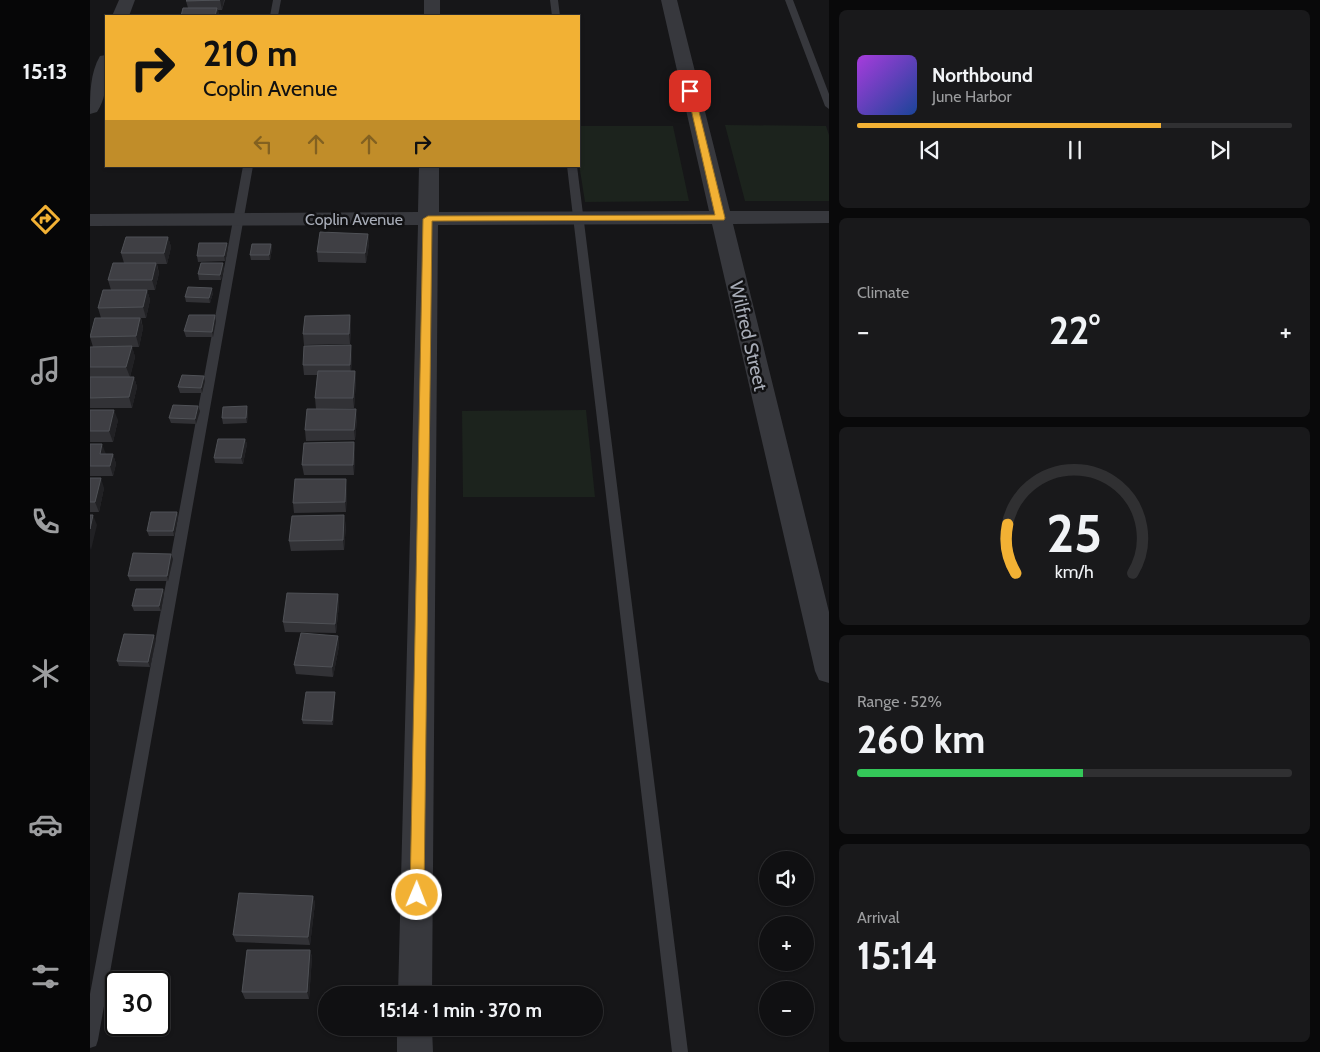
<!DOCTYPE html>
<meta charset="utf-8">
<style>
body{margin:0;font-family:Cabin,sans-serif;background:#19191b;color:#f1f3f6;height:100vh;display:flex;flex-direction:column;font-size:19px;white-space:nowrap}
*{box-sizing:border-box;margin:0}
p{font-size:16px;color:#9c9d9f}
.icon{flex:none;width:28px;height:28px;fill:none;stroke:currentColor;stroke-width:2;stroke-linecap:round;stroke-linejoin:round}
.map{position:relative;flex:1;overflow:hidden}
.sheet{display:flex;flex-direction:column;gap:10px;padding:10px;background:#09090a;width:491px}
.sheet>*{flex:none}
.top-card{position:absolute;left:15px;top:15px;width:475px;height:152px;border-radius:0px;box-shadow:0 1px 4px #0004,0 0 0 1px #303032;background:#f2b134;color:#111;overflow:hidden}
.controls{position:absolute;left:669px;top:851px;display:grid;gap:10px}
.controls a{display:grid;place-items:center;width:55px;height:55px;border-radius:50%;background:#101012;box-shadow:0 1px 4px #0004,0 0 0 1px #303032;font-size:25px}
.speed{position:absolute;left:15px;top:971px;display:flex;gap:10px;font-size:25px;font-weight:700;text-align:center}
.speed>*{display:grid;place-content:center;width:65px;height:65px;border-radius:50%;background:#101012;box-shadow:0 1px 4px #0004,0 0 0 1px #303032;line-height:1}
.speed .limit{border:2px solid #111;border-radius:8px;background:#fff;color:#111}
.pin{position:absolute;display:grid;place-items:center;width:42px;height:42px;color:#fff;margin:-21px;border-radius:10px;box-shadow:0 2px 8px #0006}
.me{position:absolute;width:55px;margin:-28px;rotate:1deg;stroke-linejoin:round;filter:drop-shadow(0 0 4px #0008)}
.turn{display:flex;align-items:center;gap:18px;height:105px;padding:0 15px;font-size:22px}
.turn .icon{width:65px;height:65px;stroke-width:2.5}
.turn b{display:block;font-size:35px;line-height:42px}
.lanes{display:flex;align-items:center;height:48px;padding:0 15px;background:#0003;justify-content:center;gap:25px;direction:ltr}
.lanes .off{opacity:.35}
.big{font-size:38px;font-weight:700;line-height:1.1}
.sheet .card{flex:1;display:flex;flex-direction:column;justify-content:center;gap:8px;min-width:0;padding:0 18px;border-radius:8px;background:#19191b}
.sheet .dial{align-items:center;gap:0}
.dial svg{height:130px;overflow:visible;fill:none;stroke:#303032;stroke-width:7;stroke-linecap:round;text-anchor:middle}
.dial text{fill:#f1f3f6;stroke:none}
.song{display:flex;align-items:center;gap:15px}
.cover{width:60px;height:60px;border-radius:8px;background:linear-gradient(135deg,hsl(280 70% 55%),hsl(220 70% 35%))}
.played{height:5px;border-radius:2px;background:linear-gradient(90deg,#f2b134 70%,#303032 70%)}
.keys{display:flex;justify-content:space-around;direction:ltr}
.heat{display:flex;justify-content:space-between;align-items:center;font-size:28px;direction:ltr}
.charge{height:8px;border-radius:4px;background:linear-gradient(90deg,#34c759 52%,#303032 0)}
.trip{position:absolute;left:228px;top:986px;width:285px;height:50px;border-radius:25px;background:#101012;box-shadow:0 1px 4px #0004,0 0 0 1px #303032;font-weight:700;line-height:50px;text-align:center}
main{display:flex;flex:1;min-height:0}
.tab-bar{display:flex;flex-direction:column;width:90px;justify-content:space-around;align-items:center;background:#060607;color:#9c9d9f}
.tab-bar .icon{width:35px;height:35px}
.tab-bar .on{color:#f2b134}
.tab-bar b{font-size:22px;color:#f1f3f6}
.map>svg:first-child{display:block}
</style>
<main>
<nav class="tab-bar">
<b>15:13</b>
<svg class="icon on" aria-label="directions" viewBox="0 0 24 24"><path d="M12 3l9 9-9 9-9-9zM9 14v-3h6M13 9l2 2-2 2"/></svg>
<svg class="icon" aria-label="music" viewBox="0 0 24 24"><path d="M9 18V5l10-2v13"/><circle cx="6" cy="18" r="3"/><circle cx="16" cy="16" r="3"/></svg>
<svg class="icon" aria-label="phone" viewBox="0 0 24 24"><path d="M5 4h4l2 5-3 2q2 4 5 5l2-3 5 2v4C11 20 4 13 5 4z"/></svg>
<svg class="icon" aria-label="climate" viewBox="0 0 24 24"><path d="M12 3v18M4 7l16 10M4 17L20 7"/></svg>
<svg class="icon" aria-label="car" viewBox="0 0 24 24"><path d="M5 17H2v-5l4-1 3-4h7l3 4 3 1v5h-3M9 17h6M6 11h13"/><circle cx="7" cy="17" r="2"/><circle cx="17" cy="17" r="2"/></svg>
<svg class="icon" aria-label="filters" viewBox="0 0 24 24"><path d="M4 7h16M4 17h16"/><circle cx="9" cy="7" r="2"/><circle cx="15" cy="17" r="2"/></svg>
</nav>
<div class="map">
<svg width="739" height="1052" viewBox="0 0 739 1052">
<rect width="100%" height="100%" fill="#161618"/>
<path fill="#1c231d" d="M635,125L736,126L739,135V201H655Z
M489,126H583L599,201L495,202L489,164Z
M496,410L505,497H373L372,411Z"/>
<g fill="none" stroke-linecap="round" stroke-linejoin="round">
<path fill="#37383d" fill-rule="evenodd" d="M183,0H191L188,16H180Z
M460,0H468L470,16H462Z
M695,0H703L739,94V109L735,106Z
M153,166H163L8,1040L6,1046L0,1048V994Z
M477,166H487L598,1052H582Z"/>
<path fill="#37383d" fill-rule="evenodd" d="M29,0H45L39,16H22Z
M334,0H350V16H334Z
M571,0H587L640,211H739V223L643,224L739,612V683L729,680L725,671L622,224L348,225L342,995H308L328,225L0,226V214L328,212L329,166H349V212L619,211Z
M16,55C17,73 18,96 7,112L0,114C0,94 0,73 10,56Z
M307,1028H342L343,1052H307Z"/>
</g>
<path fill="#323236" d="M135,0L132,10H128L129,16L98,8L96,1Z
M278,234L279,244L276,263L228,262L227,252Z
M78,237L81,247L77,264H67L69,273L65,290H57L60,300L56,318H51L53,328L49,347H42L45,357L40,377H44L47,387L42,408H0V347H3L0,337L11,318L8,308L21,290L18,280L34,263L31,253Z
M181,244L182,249L180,260H161L160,255Z
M138,248L135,261L108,262L107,256Z
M134,268L131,280H109L108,274Z
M123,293L120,303L96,302L95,297Z
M260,315L261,326L260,344L214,345L213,334Z
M126,321L123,337H96L94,331Z
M262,356L261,371H265L266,381L264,408L226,409L225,398L227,375H214L213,365Z
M115,381L112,393H90L88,387Z
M0,410L28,420L23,442H0Z
M110,411L106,424L81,423L79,418Z
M158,411L157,423L133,424L132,418Z
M267,419L265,440L216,441L215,430Z
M155,439L157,444L153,464L125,463L124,458Z
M264,442L265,452L264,475H214L212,465Z
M0,444L16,454H23L26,464L23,476H0Z
M0,478L14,488L9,512H0Z
M257,489L256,512L204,513L203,503Z
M87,512L88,517L84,536H59L57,531Z
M256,525L254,550L201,551L199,541Z
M81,554L83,559L78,581H40L38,576Z
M73,589L74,594L71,611H44L42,606Z
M248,594L249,604L246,633L195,632L193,622Z
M248,636L249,646L243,677L206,674L204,665Z
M66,640L60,667L29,666L27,661Z
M245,692V697L243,725L213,724L212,720Z
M223,896L225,903L220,945L146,942L143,935Z
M220,950L222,957L219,999H155L152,992Z"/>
<path fill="#212124" d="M130,0H134L132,10Z
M127,8L129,16H125Z
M278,234L279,244L276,263L275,253Z
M78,237L81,247L77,264L74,253Z
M137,243L138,248L135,261L134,256Z
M181,244L182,249L180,260L179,255Z
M66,263L69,273L65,290L62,280Z
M133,263L134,268L131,280L130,275Z
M122,288L123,293L120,303L119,298Z
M57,290L60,300L56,318L53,307Z
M125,315L126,321L123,337L122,332Z
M260,315L261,326L260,344L259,334Z
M50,318L53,328L49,347L46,336Z
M261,345L262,356L261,375L260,365Z
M42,346L45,357L40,377L36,367Z
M265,371L266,381L264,408L263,398Z
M114,376L115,381L112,393L111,388Z
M44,377L47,387L42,408L39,397Z
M108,406L110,411L106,424L105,419Z
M157,406L158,411L157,423L156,418Z
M266,409L267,419L265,440L264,430Z
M24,410L28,420L23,442L19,431Z
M155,439L157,444L153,464L151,458Z
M264,442L265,452L264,475L263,465Z
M12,444L16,454L13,464L10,454Z
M23,454L26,464L23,476L20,466Z
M11,478L14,488L9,512L5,502Z
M256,479L257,489L256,512L255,502Z
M87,512L88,517L84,536L83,531Z
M3,515L7,525L1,550L0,547V529Z
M254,515L256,525L254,550L253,540Z
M81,554L83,559L78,581L77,576Z
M73,589L74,594L71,611L69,606Z
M248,594L249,604L246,633L245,624Z
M64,635L66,640L60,667L58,662Z
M248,636L249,646L243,677L242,667Z
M245,692V697L243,725L242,721Z
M223,896L225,903L220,945L218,937Z
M220,950L222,957L219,999L217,992Z"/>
<path fill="#3f3f44" stroke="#4f5156" d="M97,0H130L96,1Z
M93,8H127L125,16H91Z
M230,232L278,234L275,253L227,252Z
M36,237H78L74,253H31Z
M109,243H137L134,256H107Z
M162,244H181L179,255H160Z
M23,263H66L62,280H18Z
M111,263H133L130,275L108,274Z
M98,287L122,288L119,298L95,297Z
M13,290H57L53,307L8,308Z
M99,315H125L122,332L94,331Z
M260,315L259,334H213L215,316Z
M5,318H50L46,336L0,337Z
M261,345L260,365H213L214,346Z
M42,346L36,367H0V347Z
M228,371H265L263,398H225Z
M92,375L114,376L111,388L88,387Z
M0,377H44L39,397L0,398Z
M83,405L108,406L105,419L79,418Z
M157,406L156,418H132L133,407Z
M217,409H266L264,430H215Z
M0,410H24L19,431H0Z
M128,439H155L151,458H124Z
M264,442L263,465H212L214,443Z
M0,444H12L10,454H23L20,466H0Z
M0,478H11L5,502H0Z
M205,479H256L255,502L203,503Z
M61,512H87L83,531H57Z
M0,515H3L0,529Z
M254,515L253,540L199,541L202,516Z
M43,553L81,554L77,576H38Z
M46,589H73L69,606H42Z
M197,593L248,594L245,624L193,622Z
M211,633L248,636L242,667L204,665Z
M34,634L64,635L58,662L27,661Z
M216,692H245L242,721L212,720Z
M149,893L223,896L218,937L143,935Z
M157,950H220L217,992H152Z"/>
<path fill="#f2b134" stroke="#9d7322" d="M600,88L604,91L635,218L634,220L342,221L334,895L332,900L327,902L322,900L320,895L333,219L338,216L625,215L597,91Z"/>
<g text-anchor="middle" stroke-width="5" stroke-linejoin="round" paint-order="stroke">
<g font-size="16" fill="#a8adb8" stroke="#111113">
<text x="264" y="225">Coplin Avenue</text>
</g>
<g font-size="19" fill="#a8adb8" stroke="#111113">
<text transform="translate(659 336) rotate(77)" y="7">Wilfred Street</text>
</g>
</g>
</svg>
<div class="controls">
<a><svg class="icon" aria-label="sound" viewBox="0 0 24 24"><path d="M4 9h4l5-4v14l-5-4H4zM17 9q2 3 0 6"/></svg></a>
<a>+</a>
<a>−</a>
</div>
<div class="speed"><div class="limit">30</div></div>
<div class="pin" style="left:600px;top:91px;background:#d93025"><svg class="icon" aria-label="arrive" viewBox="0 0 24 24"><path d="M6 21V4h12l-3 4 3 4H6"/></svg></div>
<svg class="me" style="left:327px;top:895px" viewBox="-20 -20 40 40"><circle r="17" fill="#f2b134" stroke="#fff" stroke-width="3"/><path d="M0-11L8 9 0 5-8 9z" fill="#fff"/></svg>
<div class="trip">15:14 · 1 min · 370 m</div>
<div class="top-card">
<div class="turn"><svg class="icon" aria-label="right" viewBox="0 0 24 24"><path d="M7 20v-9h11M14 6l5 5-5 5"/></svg><div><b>210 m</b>Coplin Avenue</div></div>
<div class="lanes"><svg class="icon off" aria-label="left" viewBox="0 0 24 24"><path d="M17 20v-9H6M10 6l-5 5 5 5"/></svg><svg class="icon off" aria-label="ahead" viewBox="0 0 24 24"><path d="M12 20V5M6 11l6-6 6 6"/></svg><svg class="icon off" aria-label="ahead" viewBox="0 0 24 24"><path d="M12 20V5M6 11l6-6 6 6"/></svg><svg class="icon" aria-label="right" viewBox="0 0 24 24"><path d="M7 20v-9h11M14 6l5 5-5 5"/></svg></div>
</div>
</div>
<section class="sheet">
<div class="card">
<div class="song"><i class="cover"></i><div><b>Northbound</b><p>June Harbor</p></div></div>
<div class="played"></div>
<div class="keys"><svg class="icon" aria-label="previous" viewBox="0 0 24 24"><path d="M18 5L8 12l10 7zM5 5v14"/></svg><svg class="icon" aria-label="pause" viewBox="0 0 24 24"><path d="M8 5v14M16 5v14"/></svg><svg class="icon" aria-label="next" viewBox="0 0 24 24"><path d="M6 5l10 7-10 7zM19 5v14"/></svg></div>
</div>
<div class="card"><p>Climate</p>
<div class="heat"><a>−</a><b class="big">22°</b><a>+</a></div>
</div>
<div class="card dial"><svg viewBox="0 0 100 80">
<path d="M14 69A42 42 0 1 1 86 69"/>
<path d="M14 69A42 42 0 0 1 9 39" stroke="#f2b134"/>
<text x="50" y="56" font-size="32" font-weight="700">25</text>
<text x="50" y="72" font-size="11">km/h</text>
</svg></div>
<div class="card"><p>Range · 52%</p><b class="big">260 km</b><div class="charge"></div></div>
<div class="card"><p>Arrival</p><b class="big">15:14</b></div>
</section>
</main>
